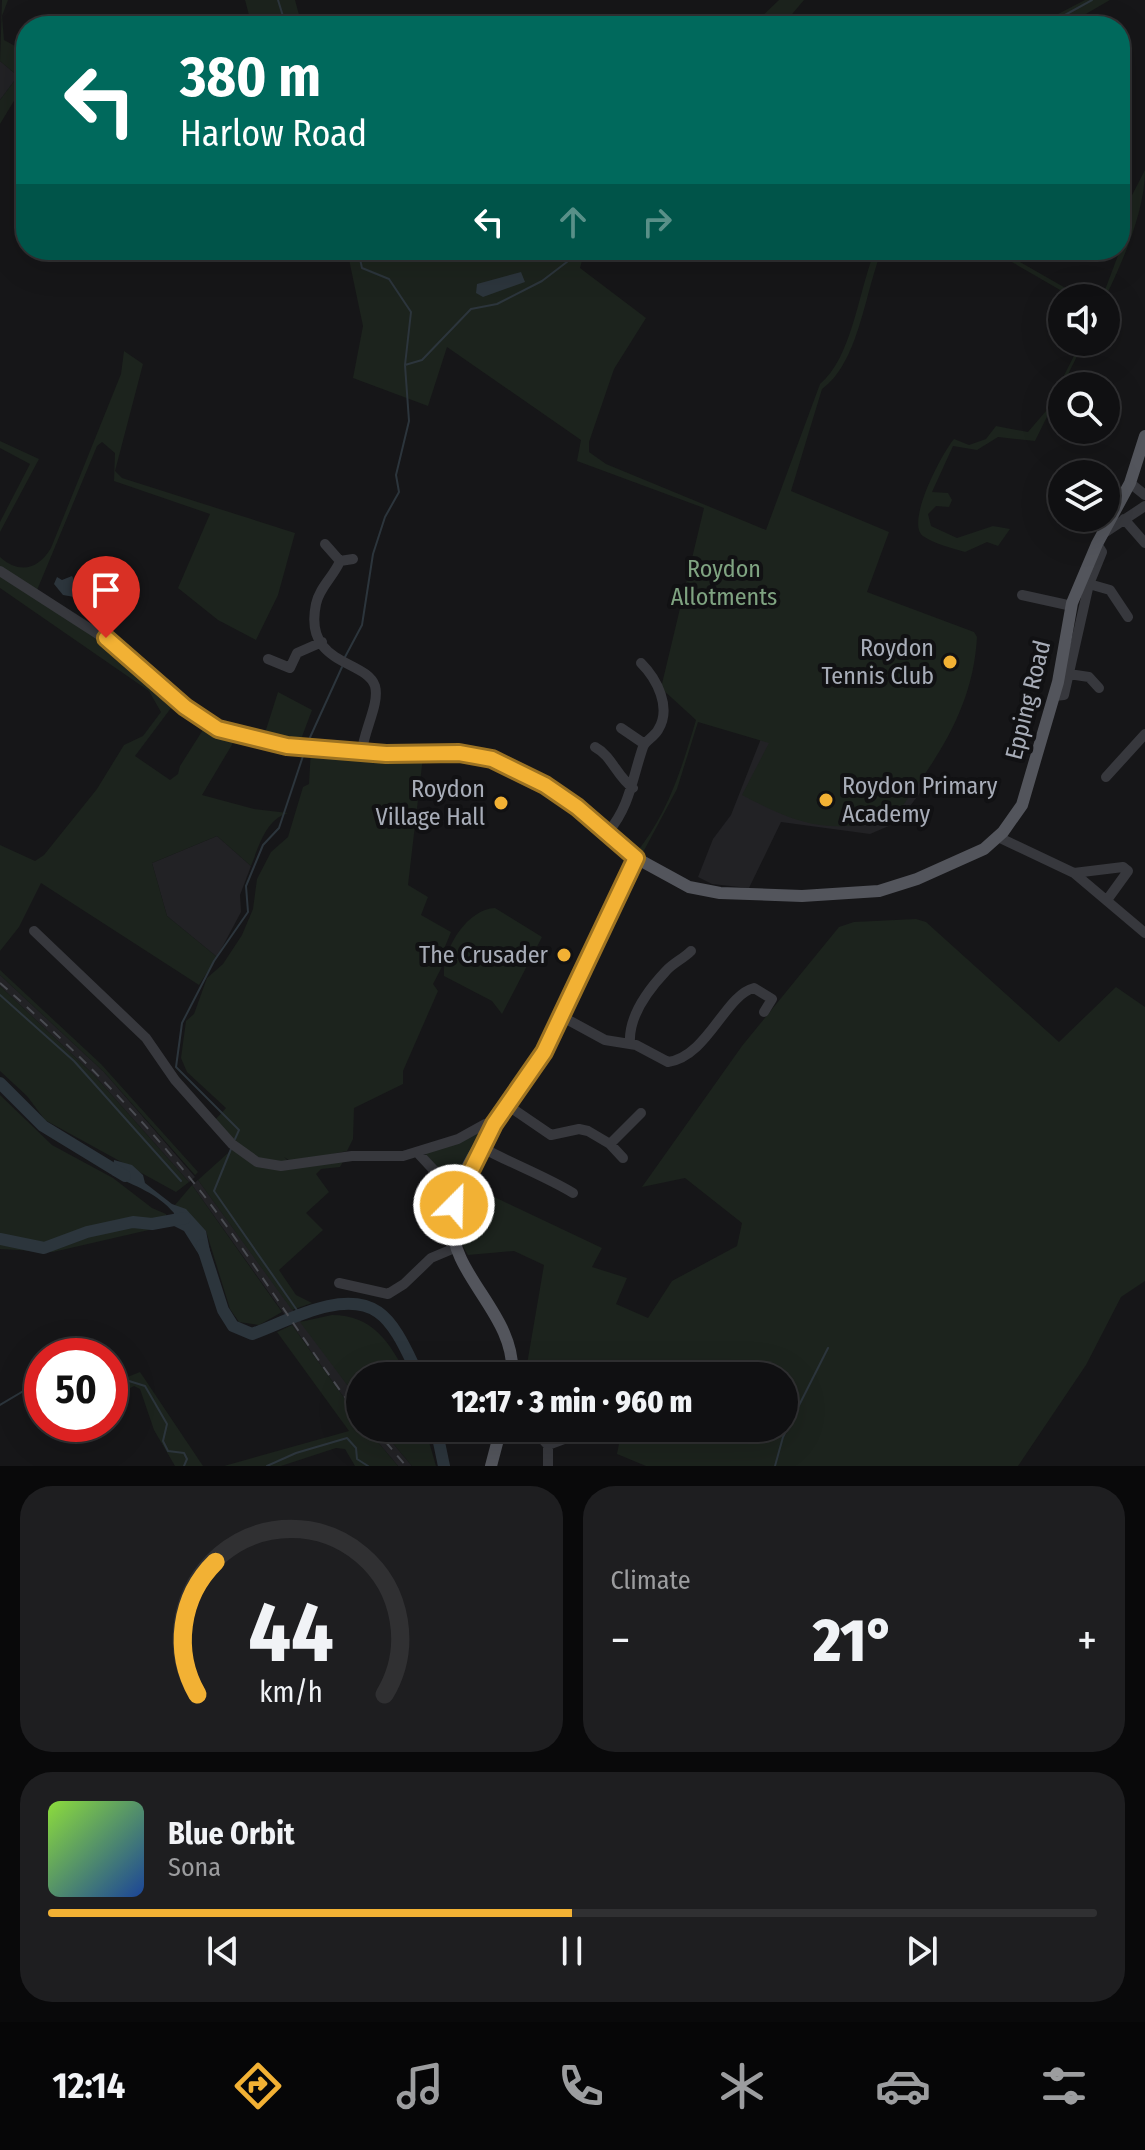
<!DOCTYPE html>
<meta charset="utf-8">
<style>
body{margin:0;font-family:"Fira Sans Condensed",sans-serif;background:#1e1e20;color:#f1f3f6;height:100vh;display:flex;flex-direction:column;font-size:30px;white-space:nowrap}
*{box-sizing:border-box;margin:0}
p{font-size:26px;color:#9c9d9f}
.icon{flex:none;width:44px;height:44px;fill:none;stroke:currentColor;stroke-width:2;stroke-linecap:round;stroke-linejoin:round}
.map{position:relative;height:1466px;overflow:hidden}
.side{display:flex;flex-direction:column;gap:20px;padding:20px;background:#09090a;flex:1}
.side>*{flex:none}
.banner{position:absolute;left:16px;top:16px;width:1114px;height:244px;border-radius:32px;box-shadow:0 8px 32px #0002,0 0 0 2px #303032;background:#00695c;color:#fff;overflow:hidden}
.controls{position:absolute;left:1048px;top:284px;display:grid;gap:16px}
.controls a{display:grid;place-items:center;width:72px;height:72px;border-radius:50%;background:#101012;box-shadow:0 8px 32px #0002,0 0 0 2px #303032;font-size:40px}
.speed{position:absolute;left:24px;top:1338px;display:flex;gap:16px;font-size:40px;font-weight:700;text-align:center}
.speed>*{display:grid;place-content:center;width:104px;height:104px;border-radius:50%;background:#101012;box-shadow:0 8px 32px #0002,0 0 0 2px #303032;line-height:1}
.speed .limit{border:12px solid #d22;background:#fff;color:#111}
.pin{position:absolute;display:grid;place-items:center;width:68px;height:68px;color:#fff;margin:-82px -34px;border-radius:50% 50% 50% 0;rotate:-45deg;box-shadow:0 0 8px #0007}
.pin .icon{rotate:45deg}
.me{position:absolute;width:88px;margin:-44px;rotate:23deg;stroke-linejoin:round;filter:drop-shadow(0 0 6px #0008)}
.turn{display:flex;align-items:center;gap:28px;height:168px;padding:0 32px;font-size:36px}
.turn .icon{width:104px;height:104px;stroke-width:2.5}
.turn b{display:block;font-size:56px;line-height:68px}
.lanes{display:flex;align-items:center;height:76px;padding:0 32px;background:#0003;justify-content:center;gap:40px;direction:ltr}
.lanes .off{opacity:.35}
.big{font-size:60px;font-weight:800;line-height:1.1}
.side .card{flex:1;display:flex;flex-direction:column;justify-content:center;gap:12px;min-width:0;padding:0 28px;border-radius:32px;background:#1e1e20}
.side .dial{align-items:center;gap:0}
.dial svg{height:208px;overflow:visible;fill:none;stroke:#303032;stroke-width:7;stroke-linecap:round;text-anchor:middle}
.dial text{fill:#f1f3f6;stroke:none}
.song{display:flex;align-items:center;gap:24px}
.cover{width:96px;height:96px;border-radius:12px;background:linear-gradient(135deg,hsl(90 70% 55%),hsl(220 70% 35%))}
.played{height:8px;border-radius:4px;background:linear-gradient(90deg,#f2b134 50%,#303032 50%)}
.keys{display:flex;justify-content:space-around;direction:ltr}
.heat{display:flex;justify-content:space-between;align-items:center;font-size:44px;direction:ltr}
.side .tiles{flex:1;display:grid;gap:20px;grid-template-columns:1fr 1fr}
.card:last-child{grid-column:span 2}
.trip{position:absolute;left:346px;top:1362px;width:452px;height:80px;border-radius:40px;background:#101012;box-shadow:0 8px 32px #0002,0 0 0 2px #303032;font-weight:800;line-height:80px;text-align:center}
.tabs{display:flex;height:128px;justify-content:space-around;align-items:center;background:#060607;color:#9c9d9f}
.tabs .icon{width:56px;height:56px}
.tabs .current{color:#f2b134}
.tabs b{font-size:36px;color:#f1f3f6}
.map>svg:first-child{display:block}
</style>
<div class="map">
<svg width="1145" height="1466" viewBox="0 0 1145 1466">
<rect width="100%" height="100%" fill="#161618"/>
<path fill="#222225" d="M0,61L18,76L0,100Z
M762,736L813,747L932,777L898,822L870,834L781,822L749,888L712,884L698,877L713,839L731,815Z
M217,836L251,866L240,895L241,912L217,957L167,916L152,863Z
M0,975L104,1072L195,1177L189,1182L94,1075L0,986Z
M198,1180L360,1402V1420L192,1185Z
M366,1428H380L412,1466H418H398Z"/>
<path fill="#1c231d" d="M2,0H8L2,16L4,40L26,52V81L0,124V100L18,76L0,61Z
M245,0H295L302,26H252Z
M779,0H804L782,26H752Z
M1085,0H1110L1065,26H1035Z
M1145,170C1145,211 1123,261 1105,298H1102L1120,250L1129,201Z
M347,250H585L580,268L646,318L614,369L589,442V452L606,464L766,530L820,384C852,358 859,289 875,250H882C865,291 859,363 822,389L791,491L889,532L867,592L974,632L977,637C973,711 934,763 892,820C826,833 801,826 742,795L769,743L698,722L677,789L640,858L635,854C667,816 682,768 696,720L661,688L704,508L577,461L581,440L447,347L428,406L353,378L363,326Z
M991,250H999L1083,298H1074Z
M1081,342H1084L1035,441L998,437L977,450L953,446L932,492L948,493L952,500L949,507L936,506L928,514L931,526L957,538L993,526L1010,529L998,546L987,542L965,552C952,548 934,544 923,536C905,523 942,453 954,439L969,445L986,439L996,426L1028,432L1046,411Z
M124,351L143,364L115,471L122,478L295,533L278,595L256,640L218,620L178,588L210,514L114,481L115,453L102,442L97,446L35,595L118,647L177,700L135,756L170,780L178,774L180,766L206,725L236,738L202,795L254,809L288,813C266,819 259,846 251,866L217,836L152,863L167,916L217,957L199,985L41,883L19,927L0,951V845L35,861L44,855L97,789L124,745L143,736L161,712L149,691L0,588V557C19,574 38,570 51,548L121,374Z
M0,441L39,459L0,532V522L30,464L0,448Z
M278,692L312,710L300,742L264,736Z
M311,749L423,757L408,885L428,897L421,915L451,932L442,954L445,961L433,984L438,991L403,1071V1084L354,1108L353,1139L347,1151L292,1162L284,1157L292,1165L346,1156L340,1167L321,1169L316,1174L329,1192L306,1213L323,1230L279,1270L296,1295L312,1303L292,1310L198,1180L238,1144L214,1121L226,1108L187,1072L181,1058L186,1021L194,1014L207,978L223,964L242,935L253,909L257,879L271,852L288,837L303,787L309,784Z
M495,908L542,937L502,1014L492,1001L444,976C442,950 467,909 495,908Z
M916,919L926,922L1059,1042L1116,987L1145,1007V1281L1121,1297L1086,1365L1018,1466H646L617,1454L622,1428H784V1376H525L544,1265L514,1251L468,1255C453,1231 456,1209 469,1185L602,1248L592,1267L627,1278L616,1304L648,1318L672,1281L737,1246L742,1223L685,1178L642,1187L742,1046L839,927L854,922Z
M0,970L101,1064L198,1172L195,1175L104,1072L0,975Z
M0,986L94,1075L189,1182L176,1192L45,1120L27,1096L0,1071Z
M0,1095L52,1145L113,1178L152,1208L166,1214V1226L53,1252L0,1249Z
M484,1129L454,1189L424,1152Z
M192,1185L282,1312L259,1325L239,1322L230,1309L206,1231L175,1205Z
M332,1315C372,1315 390,1342 407,1376H360V1402L300,1322Z
M292,1325L360,1420V1428H366L398,1466H355L345,1449L336,1448L281,1466H224L349,1431L277,1332Z
M140,1372L203,1466H175L154,1430L140,1389L134,1386L110,1399V1384Z
M380,1428H425L436,1466H412Z"/>
<path fill="#2c353c" d="M521,272L525,282L483,297L476,293L477,284Z
M72,576L81,593L80,598L63,595L54,584L57,577L62,580Z
M114,1160L132,1165L143,1175L145,1183L172,1204L186,1209L206,1231L211,1256L201,1258L184,1231L172,1225L174,1213C157,1193 135,1186 112,1175Z"/>
<g fill="none" stroke-linecap="round" stroke-linejoin="round">
<path stroke="#2c353c" stroke-width="2" d="M278,0L286,26
M1045,26L1092,0
M405,365L422,360L471,309L497,304L542,281L576,255V250
M345,657L362,625L373,554L385,517L399,492L396,475L409,421L405,365L411,312L389,279L362,268L358,250
M307,744L342,667
M0,995L74,1061L181,1181
M235,1139L239,1130L176,1067L182,1023L214,961L248,912L246,886L263,845L279,828L305,750
M231,1149L214,1191L299,1313
M110,1391L129,1381L145,1386L167,1424L163,1441L168,1451L184,1453L187,1459L184,1466
M0,1405L42,1380
M267,1466L296,1453L347,1438L356,1448L357,1459L368,1466
M775,1466L783,1437L828,1348"/>
<path stroke="#2c353c" stroke-width="12" d="M0,1083L43,1126L125,1176
M0,1239L44,1248L87,1232L133,1222L152,1224L185,1218
M202,1245L223,1310L233,1326L252,1334C284,1323 343,1288 378,1312C397,1325 409,1357 419,1376
M436,1428L444,1466"/>
<path stroke="#37383d" stroke-width="10" d="M1130,483L1145,495
M1124,519L1145,543
M1104,533L1145,506
M325,544L340,561
M1097,544L1102,552L1089,584L1110,590L1128,617
M340,561C334,576 319,588 316,604C303,666 366,659 375,686C380,704 363,732 362,752
M340,561L353,559
M0,571L118,647L185,707L218,729L287,746L386,754L459,753L492,759L545,785L577,807L636,858
M1022,595L1072,606
M268,659L290,668L297,653L322,642
M1069,674L1089,677L1099,688
M1054,696L1064,695L1089,584
M621,728L643,743
M595,747C612,756 617,777 633,788
M1106,777L1145,734
M608,832C630,806 632,779 643,747C645,741 654,737 658,730C672,708 657,679 641,663
M998,837L1074,873L1145,933
M1074,873L1123,867L1128,871L1107,900
M34,931L146,1038L175,1080L232,1144L257,1162L281,1166L352,1156H403L458,1139L485,1124H494
M561,1016L605,1040L636,1045L668,1062C708,1056 725,995 754,988L772,999L764,1012
M630,1044C628,1017 648,990 666,971C673,963 683,959 691,951
M507,1105L551,1135L579,1129L588,1131L610,1144L623,1158
M610,1144L641,1113
M481,1147C512,1164 543,1175 573,1193
M417,1152L457,1195
M339,1283L388,1294L404,1284L431,1258L457,1247
M523,1428L535,1431L548,1445V1466
M548,1445L572,1436"/>
<path stroke="#53555c" stroke-width="12" d="M512,1376C517,1315 450,1276 452,1220C454,1160 517,1101 545,1051C579,988 602,921 636,858L689,887L720,893L802,896L879,891L917,879L984,849L1003,832L1022,805L1058,682L1072,603L1097,544L1130,483L1145,436
M491,1466L501,1428"/>
<path stroke="#4a4c52" stroke-width="2" stroke-dasharray="10 8" stroke-linecap="butt" d="M0,983C73,1047 142,1117 202,1193C258,1266 304,1344 360,1417
M374,1428L406,1466"/>
</g>
<g fill="none" stroke-linecap="round" stroke-linejoin="round">
<defs>
<path id="route" d="M106,638L185,707L218,729L287,746L386,754L459,753L492,759L545,785L577,807L636,858L544,1052L494,1124L454,1205"/>
</defs>
<use href="#route" stroke="#9d7322" stroke-width="20"/>
<use href="#route" stroke="#f2b134" stroke-width="14"/>
</g>
<g fill="#f2b134" stroke="#111113" stroke-width="3">
<circle cx="950" cy="662" r="8"/>
<circle cx="826" cy="800" r="8"/>
<circle cx="501" cy="803" r="8"/>
<circle cx="564" cy="955" r="8"/>
</g>
<g text-anchor="middle" stroke-width="8" stroke-linejoin="round" paint-order="stroke">
<g font-size="24" fill="#7fa381" stroke="#111113">
<text x="724" y="577">Roydon<tspan x="724" dy="28">Allotments</tspan></text>
</g>
<g font-size="24" fill="#a8adb8" stroke="#111113" text-anchor="end">
<text x="934" y="656">Roydon<tspan x="934" dy="28">Tennis Club</tspan></text>
<text x="842" y="794" text-anchor="start">Roydon Primary<tspan x="842" dy="28">Academy</tspan></text>
<text x="485" y="797">Roydon<tspan x="485" dy="28">Village Hall</tspan></text>
<text x="548" y="963">The Crusader</text>
</g>
<g font-size="24" fill="#a8adb8" stroke="#111113">
<text transform="translate(1028 700) rotate(-76)" y="8">Epping Road</text>
</g>
</g>
</svg>
<div class="controls">
<a><svg class="icon" aria-label="sound" viewBox="0 0 24 24"><path d="M4 9h4l5-4v14l-5-4H4zM17 9q2 3 0 6"/></svg></a>
<a><svg class="icon" aria-label="search" viewBox="0 0 24 24"><circle cx="10" cy="10" r="6"/><path d="M15 15l6 6"/></svg></a>
<a><svg class="icon" aria-label="layers" viewBox="0 0 24 24"><path d="M12 4l9 5-9 5-9-5zM3 14l9 5 9-5"/></svg></a>
</div>
<div class="speed"><div class="limit">50</div></div>
<div class="pin" style="left:106px;top:638px;background:#d93025"><svg class="icon" aria-label="arrive" viewBox="0 0 24 24"><path d="M6 21V4h12l-3 4 3 4H6"/></svg></div>
<svg class="me" style="left:454px;top:1205px" viewBox="-20 -20 40 40"><circle r="17" fill="#f2b134" stroke="#fff" stroke-width="3"/><path d="M0-11L8 9 0 5-8 9z" fill="#fff"/></svg>
<div class="trip">12:17 · 3 min · 960 m</div>
<div class="banner">
<div class="turn"><svg class="icon" aria-label="left" viewBox="0 0 24 24"><path d="M17 20v-9H6M10 6l-5 5 5 5"/></svg><div><b>380 m</b>Harlow Road</div></div>
<div class="lanes"><svg class="icon" aria-label="left" viewBox="0 0 24 24"><path d="M17 20v-9H6M10 6l-5 5 5 5"/></svg><svg class="icon off" aria-label="ahead" viewBox="0 0 24 24"><path d="M12 20V5M6 11l6-6 6 6"/></svg><svg class="icon off" aria-label="right" viewBox="0 0 24 24"><path d="M7 20v-9h11M14 6l5 5-5 5"/></svg></div>
</div>
</div>
<section class="side">
<div class="tiles">
<div class="card dial"><svg viewBox="0 0 100 80">
<path d="M14 69A42 42 0 1 1 86 69"/>
<path d="M14 69A42 42 0 0 1 21 18" stroke="#f2b134"/>
<text x="50" y="56" font-size="32" font-weight="700">44</text>
<text x="50" y="72" font-size="11">km/h</text>
</svg></div>
<div class="card"><p>Climate</p>
<div class="heat"><a>−</a><b class="big">21°</b><a>+</a></div>
</div>
<div class="card">
<div class="song"><i class="cover"></i><div><b>Blue Orbit</b><p>Sona</p></div></div>
<div class="played"></div>
<div class="keys"><svg class="icon" aria-label="previous" viewBox="0 0 24 24"><path d="M18 5L8 12l10 7zM5 5v14"/></svg><svg class="icon" aria-label="pause" viewBox="0 0 24 24"><path d="M8 5v14M16 5v14"/></svg><svg class="icon" aria-label="next" viewBox="0 0 24 24"><path d="M6 5l10 7-10 7zM19 5v14"/></svg></div>
</div>
</div>
</section>
<nav class="tabs">
<b>12:14</b>
<svg class="icon current" aria-label="directions" viewBox="0 0 24 24"><path d="M12 3l9 9-9 9-9-9zM9 14v-3h6M13 9l2 2-2 2"/></svg>
<svg class="icon" aria-label="music" viewBox="0 0 24 24"><path d="M9 18V5l10-2v13"/><circle cx="6" cy="18" r="3"/><circle cx="16" cy="16" r="3"/></svg>
<svg class="icon" aria-label="phone" viewBox="0 0 24 24"><path d="M5 4h4l2 5-3 2q2 4 5 5l2-3 5 2v4C11 20 4 13 5 4z"/></svg>
<svg class="icon" aria-label="climate" viewBox="0 0 24 24"><path d="M12 3v18M4 7l16 10M4 17L20 7"/></svg>
<svg class="icon" aria-label="car" viewBox="0 0 24 24"><path d="M5 17H2v-5l4-1 3-4h7l3 4 3 1v5h-3M9 17h6M6 11h13"/><circle cx="7" cy="17" r="2"/><circle cx="17" cy="17" r="2"/></svg>
<svg class="icon" aria-label="filters" viewBox="0 0 24 24"><path d="M4 7h16M4 17h16"/><circle cx="9" cy="7" r="2"/><circle cx="15" cy="17" r="2"/></svg>
</nav>
